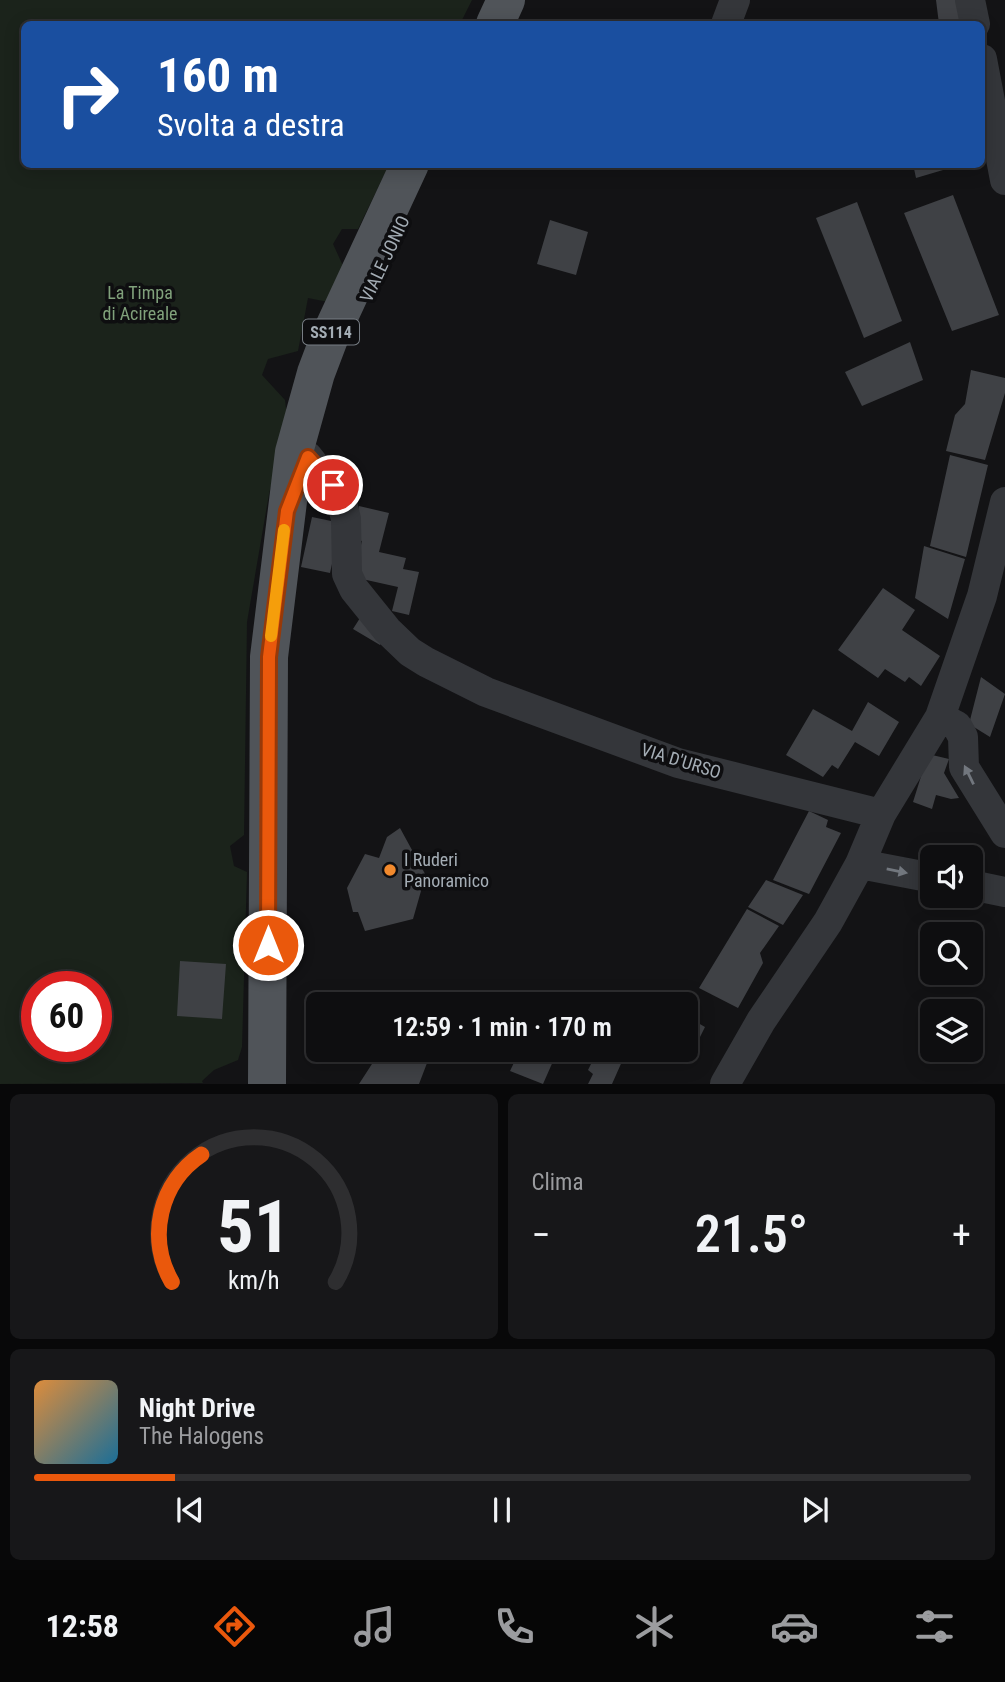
<!DOCTYPE html>
<html lang="it">
<meta charset="utf-8">
<style>
body{margin:0;font-family:"Roboto Condensed",sans-serif;background:#171719;color:#f1f3f6;height:100vh;display:flex;flex-direction:column;font-size:26px;white-space:nowrap}
*{box-sizing:border-box;margin:0}
p{font-size:23px;color:#9b9c9f}
.icon{flex:none;width:38px;height:38px;fill:none;stroke:currentColor;stroke-width:2;stroke-linecap:round;stroke-linejoin:round}
.map{position:relative;height:1084px;overflow:hidden}
.sheet{display:flex;flex-direction:column;gap:10px;padding:10px;background:#080809;flex:1}
.sheet>*{flex:none}
.top-card{position:absolute;left:21px;top:21px;width:964px;height:147px;border-radius:10px;box-shadow:0 4px 18px #0003,0 0 0 2px #2e2e30;background:#1a4fa0;color:#fff;overflow:hidden}
.tools{position:absolute;left:920px;top:845px;display:grid;gap:14px}
.tools a{display:grid;place-items:center;width:63px;height:63px;border-radius:10px;background:#0e0e10;box-shadow:0 4px 18px #0003,0 0 0 2px #2e2e30;font-size:35px}
.speed{position:absolute;left:21px;top:971px;display:flex;gap:14px;font-size:35px;font-weight:700;text-align:center}
.speed>*{display:grid;place-content:center;width:91px;height:91px;border-radius:50%;background:#0e0e10;box-shadow:0 4px 18px #0003,0 0 0 2px #2e2e30;line-height:1}
.speed .limit{border:10px solid #d22;background:#fff;color:#111}
.pin{position:absolute;display:grid;place-items:center;width:60px;height:60px;color:#fff;margin:-30px;border:4px solid #fff;border-radius:50%;box-shadow:0 2px 7px #0007}
.me{position:absolute;width:77px;margin:-38px;rotate:0deg;stroke-linejoin:round;filter:drop-shadow(0 0 5px #0008)}
.turn{display:flex;align-items:center;gap:24px;height:147px;padding:0 21px;font-size:32px}
.turn .icon{width:91px;height:91px;stroke-width:2.5}
.turn b{display:block;font-size:49px;line-height:60px}
.big{font-size:52px;font-weight:600;line-height:1.1}
.sheet .tile{flex:1;display:flex;flex-direction:column;justify-content:center;gap:10px;min-width:0;padding:0 24px;border-radius:10px;background:#171719}
.sheet .dial{align-items:center;gap:0}
.dial svg{height:182px;overflow:visible;fill:none;stroke:#2e2e30;stroke-width:7;stroke-linecap:round;text-anchor:middle}
.dial text{fill:#f1f3f6;stroke:none}
.song{display:flex;align-items:center;gap:21px}
.cover{width:84px;height:84px;border-radius:10px;background:linear-gradient(135deg,hsl(30 70% 55%),hsl(200 70% 35%))}
.played{height:7px;border-radius:4px;background:linear-gradient(90deg,#ea580c 15%,#2e2e30 15%)}
.keys{display:flex;justify-content:space-around;direction:ltr}
.heat{display:flex;justify-content:space-between;align-items:center;font-size:38px;direction:ltr}
.sheet .tiles{flex:1;display:grid;gap:10px;grid-template-columns:1fr 1fr}
.tile:last-child{grid-column:span 2}
.trip{position:absolute;left:306px;top:992px;width:392px;height:70px;border-radius:10px;background:#0e0e10;box-shadow:0 4px 18px #0003,0 0 0 2px #2e2e30;font-weight:600;line-height:70px;text-align:center}
.tab-bar{display:flex;height:112px;justify-content:space-around;align-items:center;background:#060606;color:#9b9c9f}
.tab-bar .icon{width:49px;height:49px}
.tab-bar .active{color:#ea580c}
.tab-bar b{font-size:32px;color:#f1f3f6}
.map>svg:first-child{display:block}
</style>
<div class="map">
<svg width="1005" height="1084" viewBox="0 0 1005 1084">
<rect width="100%" height="100%" fill="#131315"/>
<path fill="#1b231b" fill-rule="evenodd" d="M0,0H472L460,24H24V164L389,165L358,229H342L333,244L344,268L328,302L308,298L298,351L268,359L262,375L285,400L287,417L269,494L247,622L244,835L230,846L234,866L247,872L242,1047L238,1060L214,1070L202,1081L203,1083L0,1084ZM37,987H96V1046H37Z"/>
<path fill="#3f4145" d="M936,0H962L966,24H939Z
M913,164H960V165L916,178Z
M953,195L999,315L952,331L904,213Z
M857,202L902,321L864,338L816,218Z
M550,220L588,232L576,275L537,264Z
M910,342L923,380L862,406L845,372Z
M971,370L1005,378V393L985,460L946,451L955,415L965,404Z
M950,455L988,465L966,557L930,546Z
M359,506L389,513L379,552L406,558L403,569L419,572L409,615L392,611L398,587L353,577L362,541L351,538Z
M312,517L341,523L330,573L301,567Z
M924,546L965,559L948,619L915,598Z
M883,588L915,610L902,630L940,656L921,686L909,677L905,682L885,669L878,678L838,650Z
M360,618L387,634L380,645L353,629Z
M981,677L1005,694L990,737L969,724Z
M868,702L899,722L879,756L855,742L838,769L832,765L823,777L786,755L813,709L852,731Z
M928,754L949,759L944,773L959,798L951,799L936,795L932,809L913,802Z
M809,811L828,820L826,827L841,833L809,894L773,880Z
M400,828L430,883L419,885L421,891L413,919L365,931L358,912H353L347,888L365,854L379,858L387,837Z
M766,880L803,895L783,925L748,907Z
M747,909L779,926L760,953L763,963L738,1008L699,988Z
M180,961L226,964L222,1019L177,1016Z
M686,1016L705,1027L694,1049L686,1045Z
M381,1050H432L419,1084H359Z
M520,1050H558L543,1084L510,1071Z
M598,1050H610L624,1057L612,1084H588L593,1074L588,1070Z"/>
<g fill="none" stroke-linecap="round" stroke-linejoin="round">
<path stroke="#34363a" stroke-width="30" d="M970,0L975,24
M726,24L735,0
M982,59L1005,180
M308,457L341,499L346,519L347,574L354,589L387,630L410,652L426,662L486,692L678,763L881,814
M940,717L957,726L963,737L964,767L1005,833
M860,864L933,878
M971,885L1005,892
M725,1084L761,1021L828,922L860,864L881,814L940,717L982,596L1005,502"/>
<path stroke="#505459" stroke-width="38" d="M495,24L506,0
M267,1084L269,657L294,452L316,373L330,336L410,164"/>
</g>
<defs><path id="oneway-solid" d="M-6-.8H1V-3.2L6.5 0L1 3.2V.8H-6Z" transform="scale(1.75)"/></defs>
<g fill="#72777e">
<use href="#oneway-solid" transform="translate(969 775) rotate(-116)"/>
<use href="#oneway-solid" transform="translate(897 871) rotate(11)"/>
</g>
<g fill="none" stroke-linecap="round" stroke-linejoin="round">
<defs>
<path id="route" d="M268,945L269,657L287,511L308,457L333,485"/>
</defs>
<use href="#route" stroke="#983908" stroke-width="18"/>
<use href="#route" stroke="#ea580c" stroke-width="12"/>
<path stroke="#f59e0b" stroke-width="12" d="M271,636L284,530"/>
</g>
<circle fill="#f38a2d" stroke="#0e0e10" stroke-width="2.5" cx="390" cy="870" r="7"/>
<g text-anchor="middle" stroke-width="7" stroke-linejoin="round" paint-order="stroke">
<rect fill="#0e0e10" stroke="#777d84" stroke-width="2" x="303" y="319.5" width="56" height="25" rx="5"/>
<g font-size="16" font-weight="bold" fill="#a4adb5">
<text x="331" y="338">SS114</text>
</g>
<g font-size="18" fill="#a4adb5" stroke="#0e0e10">
<text transform="translate(385 259) rotate(-65)" y="6">VIALE JONIO</text>
<text transform="translate(681 761) rotate(17)" y="6">VIA D'URSO</text>
</g>
<g font-size="18" fill="#80a17b" stroke="#0e0e10">
<text x="140" y="299">La Timpa<tspan x="140" dy="21">di Acireale</tspan></text>
</g>
<g font-size="18" fill="#a4adb5" stroke="#0e0e10" text-anchor="start">
<text x="404" y="866">I Ruderi<tspan x="404" dy="21">Panoramico</tspan></text>
</g>
</g>
</svg>
<div class="tools">
<a><svg class="icon" aria-label="sound" viewBox="0 0 24 24"><path d="M4 9h4l5-4v14l-5-4H4zM17 9q2 3 0 6"/></svg></a>
<a><svg class="icon" aria-label="search" viewBox="0 0 24 24"><circle cx="10" cy="10" r="6"/><path d="M15 15l6 6"/></svg></a>
<a><svg class="icon" aria-label="layers" viewBox="0 0 24 24"><path d="M12 4l9 5-9 5-9-5zM3 14l9 5 9-5"/></svg></a>
</div>
<div class="speed"><div class="limit">60</div></div>
<div class="pin" style="left:333px;top:485px;background:#d93025"><svg class="icon" aria-label="arrive" viewBox="0 0 24 24"><path d="M6 21V4h12l-3 4 3 4H6"/></svg></div>
<svg class="me" style="left:268px;top:945px" viewBox="-20 -20 40 40"><circle r="17" fill="#ea580c" stroke="#fff" stroke-width="3"/><path d="M0-11L8 9 0 5-8 9z" fill="#fff"/></svg>
<div class="trip">12:59 · 1 min · 170 m</div>
<div class="top-card">
<div class="turn"><svg class="icon" aria-label="right" viewBox="0 0 24 24"><path d="M7 20v-9h11M14 6l5 5-5 5"/></svg><div><b>160 m</b>Svolta a destra</div></div>
</div>
</div>
<section class="sheet">
<div class="tiles">
<div class="tile dial"><svg viewBox="0 0 100 80">
<path d="M14 69A42 42 0 1 1 86 69"/>
<path d="M14 69A42 42 0 0 1 27 13" stroke="#ea580c"/>
<text x="50" y="56" font-size="32" font-weight="700">51</text>
<text x="50" y="72" font-size="11">km/h</text>
</svg></div>
<div class="tile"><p>Clima</p>
<div class="heat"><a>−</a><b class="big">21.5°</b><a>+</a></div>
</div>
<div class="tile">
<div class="song"><i class="cover"></i><div><b>Night Drive</b><p>The Halogens</p></div></div>
<div class="played"></div>
<div class="keys"><svg class="icon" aria-label="previous" viewBox="0 0 24 24"><path d="M18 5L8 12l10 7zM5 5v14"/></svg><svg class="icon" aria-label="pause" viewBox="0 0 24 24"><path d="M8 5v14M16 5v14"/></svg><svg class="icon" aria-label="next" viewBox="0 0 24 24"><path d="M6 5l10 7-10 7zM19 5v14"/></svg></div>
</div>
</div>
</section>
<nav class="tab-bar">
<b>12:58</b>
<svg class="icon active" aria-label="directions" viewBox="0 0 24 24"><path d="M12 3l9 9-9 9-9-9zM9 14v-3h6M13 9l2 2-2 2"/></svg>
<svg class="icon" aria-label="music" viewBox="0 0 24 24"><path d="M9 18V5l10-2v13"/><circle cx="6" cy="18" r="3"/><circle cx="16" cy="16" r="3"/></svg>
<svg class="icon" aria-label="phone" viewBox="0 0 24 24"><path d="M5 4h4l2 5-3 2q2 4 5 5l2-3 5 2v4C11 20 4 13 5 4z"/></svg>
<svg class="icon" aria-label="climate" viewBox="0 0 24 24"><path d="M12 3v18M4 7l16 10M4 17L20 7"/></svg>
<svg class="icon" aria-label="car" viewBox="0 0 24 24"><path d="M5 17H2v-5l4-1 3-4h7l3 4 3 1v5h-3M9 17h6M6 11h13"/><circle cx="7" cy="17" r="2"/><circle cx="17" cy="17" r="2"/></svg>
<svg class="icon" aria-label="filters" viewBox="0 0 24 24"><path d="M4 7h16M4 17h16"/><circle cx="9" cy="7" r="2"/><circle cx="15" cy="17" r="2"/></svg>
</nav>
